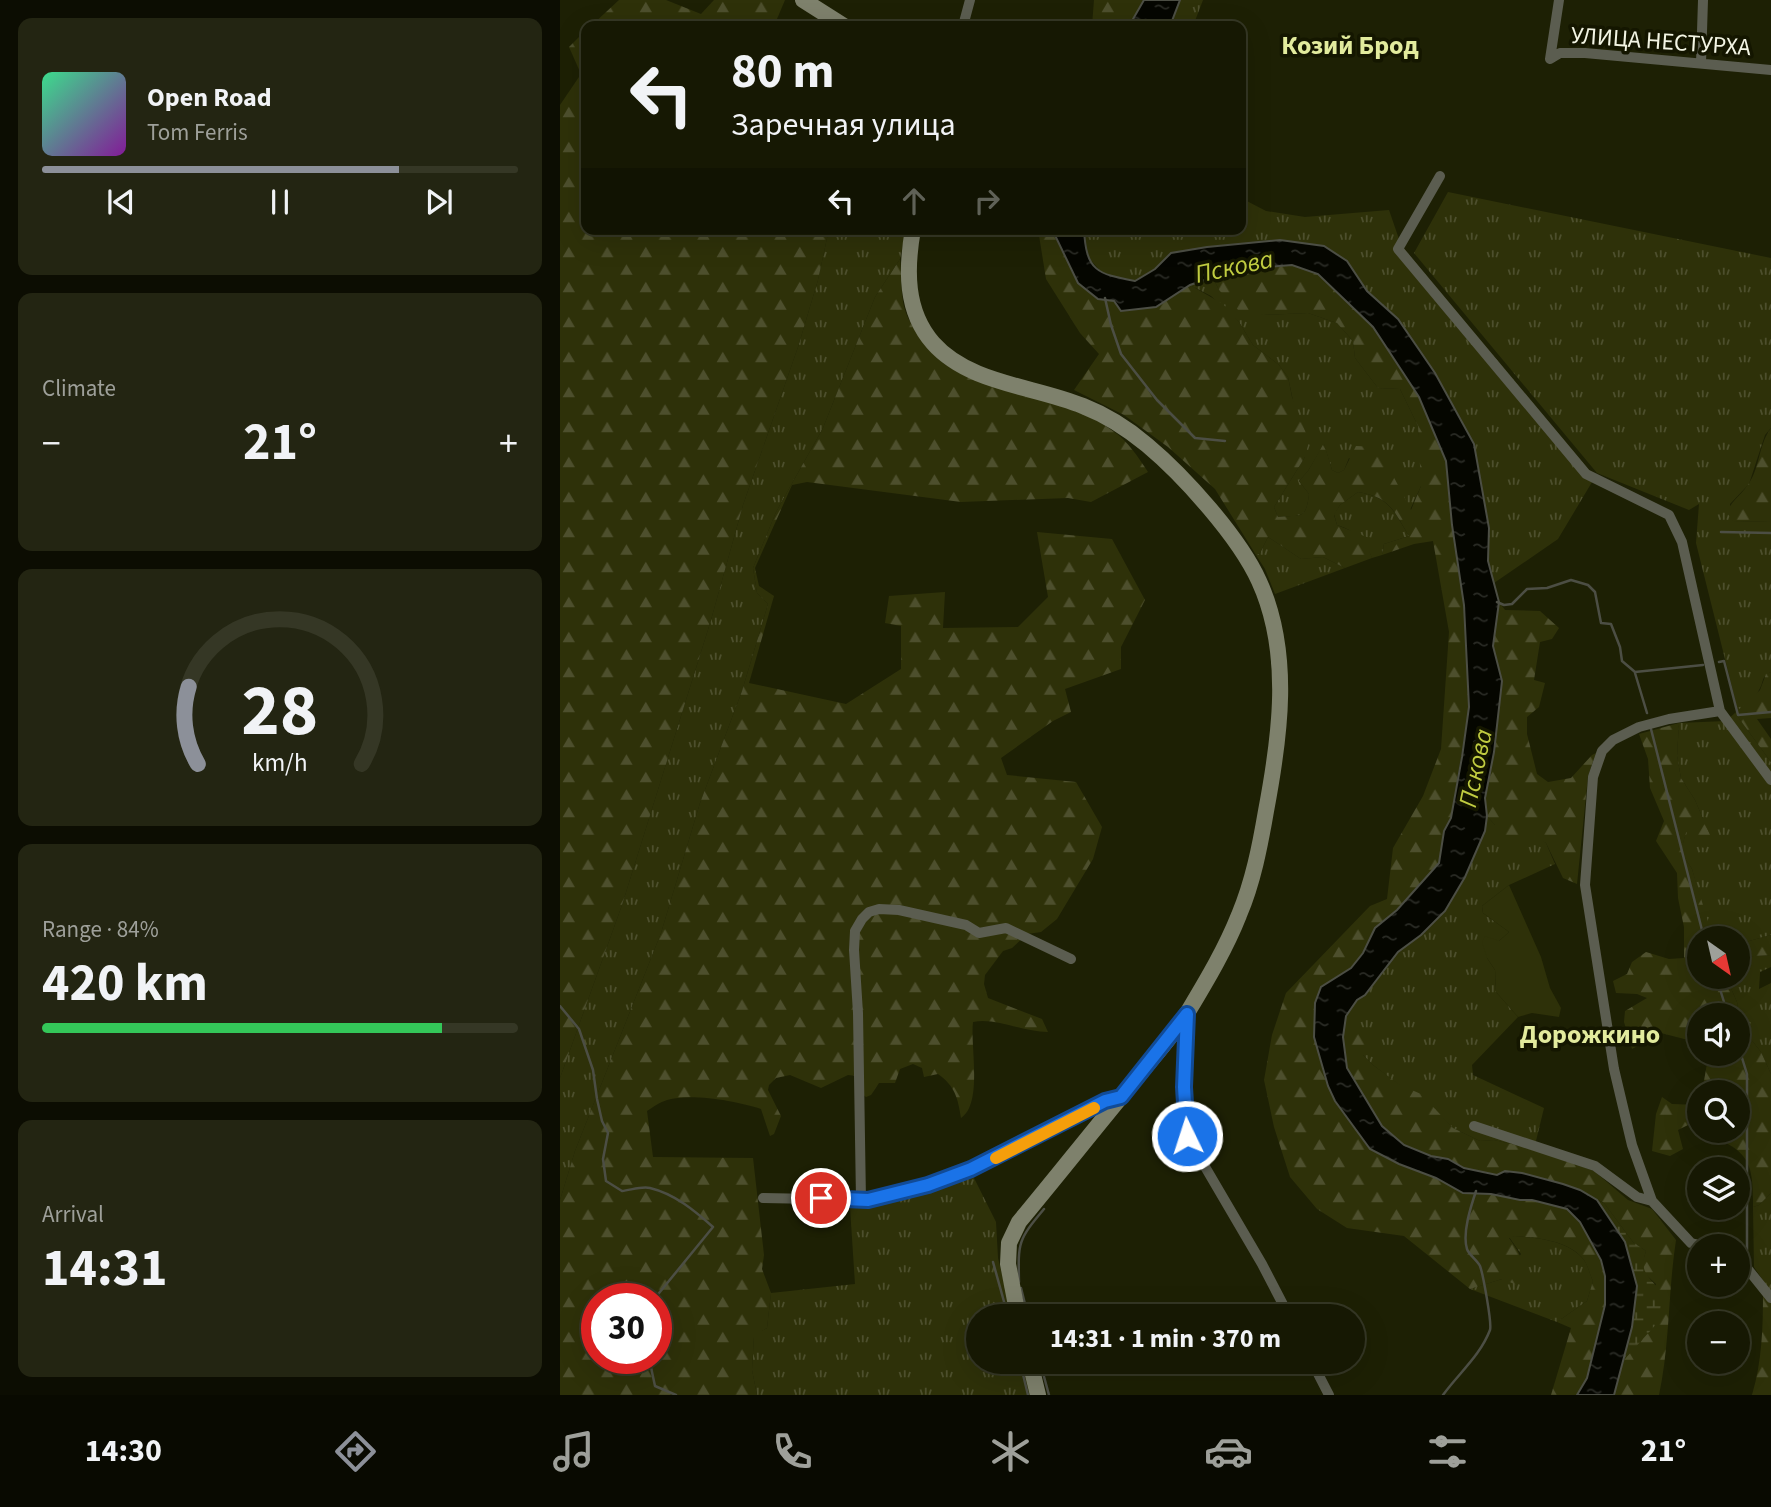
<!DOCTYPE html>
<meta charset="utf-8">
<style>
body{margin:0;font-family:"Source Sans 3",sans-serif;background:#232512;color:#f1f3f6;height:100vh;display:flex;flex-direction:column;font-size:26px;white-space:nowrap}
*{box-sizing:border-box;margin:0}
p{font-size:23px;color:#9ea09a}
.icon{flex:none;width:38px;height:38px;fill:none;stroke:currentColor;stroke-width:2;stroke-linecap:round;stroke-linejoin:round}
.map{position:relative;flex:1;overflow:hidden}
.details{display:flex;flex-direction:column;gap:18px;padding:18px;background:#0c0d02;width:560px}
.details>*{flex:none}
.guide{position:absolute;left:21px;top:21px;width:665px;height:214px;border-radius:14px;box-shadow:0 7px 28px #0002,0 0 0 2px #353725;background:#161803;color:#f1f3f6;overflow:hidden}
.needle{width:46px;rotate:146deg}
.buttons{position:absolute;left:1127px;top:926px;display:grid;gap:14px}
.buttons a{display:grid;place-items:center;width:63px;height:63px;border-radius:50%;background:#161803;box-shadow:0 7px 28px #0002,0 0 0 2px #353725;font-size:35px}
.speed{position:absolute;left:21px;top:1283px;display:flex;gap:14px;font-size:35px;font-weight:700;text-align:center}
.speed>*{display:grid;place-content:center;width:91px;height:91px;border-radius:50%;background:#161803;box-shadow:0 7px 28px #0002,0 0 0 2px #353725;line-height:1}
.speed .limit{border:10px solid #d22;background:#fff;color:#111}
.pin{position:absolute;display:grid;place-items:center;width:60px;height:60px;color:#fff;margin:-30px;border:4px solid #fff;border-radius:50%;box-shadow:0 2px 7px #0007}
.me{position:absolute;width:77px;margin:-38px;rotate:356deg;stroke-linejoin:round;filter:drop-shadow(0 0 5px #0008)}
.turn{display:flex;align-items:center;gap:24px;height:147px;padding:0 35px;font-size:32px}
.turn .icon{width:91px;height:91px;stroke-width:2.5}
.turn b{display:block;font-size:49px;line-height:60px}
.lanes{display:flex;align-items:center;height:66px;padding:0 35px;background:#0003;justify-content:center;gap:35px;direction:ltr}
.lanes .off{opacity:.35}
.big{font-size:52px;font-weight:700;line-height:1.1}
.details .widget{flex:1;display:flex;flex-direction:column;justify-content:center;gap:10px;min-width:0;padding:0 24px;border-radius:14px;background:#232512}
.details .dial{align-items:center;gap:0}
.dial svg{height:182px;overflow:visible;fill:none;stroke:#353725;stroke-width:7;stroke-linecap:round;text-anchor:middle}
.dial text{fill:#f1f3f6;stroke:none}
.song{display:flex;align-items:center;gap:21px}
.cover{width:84px;height:84px;border-radius:10px;background:linear-gradient(135deg,hsl(150 70% 55%),hsl(290 70% 35%))}
.played{height:7px;border-radius:4px;background:linear-gradient(90deg,#8c9099 75%,#353725 75%)}
.keys{display:flex;justify-content:space-around;direction:ltr}
.heat{display:flex;justify-content:space-between;align-items:center;font-size:38px;direction:ltr}
.charge{height:10px;border-radius:5px;background:linear-gradient(90deg,#34c759 84%,#353725 0)}
.trip{position:absolute;left:406px;top:1304px;width:399px;height:70px;border-radius:35px;background:#161803;box-shadow:0 7px 28px #0002,0 0 0 2px #353725;font-weight:700;line-height:70px;text-align:center}
.menu{display:flex;height:112px;justify-content:space-around;align-items:center;background:#090a01;color:#9ea09a}
.menu .icon{width:49px;height:49px}
.menu .current{color:#8c9099}
.menu b{font-size:32px;color:#f1f3f6}
main{display:flex;flex:1;min-height:0}
.map>svg:first-child{display:block}
</style>
<main>
<section class="details">
<div class="widget">
<div class="song"><i class="cover"></i><div><b>Open Road</b><p>Tom Ferris</p></div></div>
<div class="played"></div>
<div class="keys"><svg class="icon" aria-label="previous" viewBox="0 0 24 24"><path d="M18 5L8 12l10 7zM5 5v14"/></svg><svg class="icon" aria-label="pause" viewBox="0 0 24 24"><path d="M8 5v14M16 5v14"/></svg><svg class="icon" aria-label="next" viewBox="0 0 24 24"><path d="M6 5l10 7-10 7zM19 5v14"/></svg></div>
</div>
<div class="widget"><p>Climate</p>
<div class="heat"><a>−</a><b class="big">21°</b><a>+</a></div>
</div>
<div class="widget dial"><svg viewBox="0 0 100 80">
<path d="M14 69A42 42 0 1 1 86 69"/>
<path d="M14 69A42 42 0 0 1 10 35" stroke="#8c9099"/>
<text x="50" y="56" font-size="32" font-weight="700">28</text>
<text x="50" y="72" font-size="11">km/h</text>
</svg></div>
<div class="widget"><p>Range · 84%</p><b class="big">420 km</b><div class="charge"></div></div>
<div class="widget"><p>Arrival</p><b class="big">14:31</b></div>
</section>
<div class="map">
<svg width="1211" height="1395" viewBox="0 0 1211 1395">
<defs>
<pattern id="grass-tufts" width="24" height="20" patternUnits="userSpaceOnUse" patternTransform="scale(1.75)"><rect width="24" height="20" fill="#2e3109"/><path d="M3 7l-1-3M5 7V3M7 7l1-3M15 17l-1-3M17 17v-4M19 17l1-3" fill="none" stroke="#4d4f2d"/></pattern>
<pattern id="forest-firs" width="22" height="20" patternUnits="userSpaceOnUse" patternTransform="scale(1.75)"><rect width="22" height="20" fill="#2e3109"/><path d="M5 1l3.5 6h-7zM16 11l3.5 6h-7z" fill="#4d4f2d"/></pattern>
<pattern id="wetland-marsh" width="20" height="14" patternUnits="userSpaceOnUse" patternTransform="scale(1.75)"><rect width="20" height="14" fill="#2e3109"/><path d="M1 5h8M5 5V1M11 12h8M15 12V8" fill="none" stroke="#4d4f2d"/></pattern>
<pattern id="water-ripples" width="26" height="14" patternUnits="userSpaceOnUse" patternTransform="scale(1.75)"><rect width="26" height="14" fill="#050600"/><path d="M2 4q2-2 4 0t4 0M15 11q2-2 4 0t4 0" fill="none" stroke="#2a2b25"/></pattern>
</defs>
<rect width="100%" height="100%" fill="#1d2004"/>
<path fill="url(#grass-tufts)" d="M620,0H643L633,26H610Z
M888,192L1211,258V428L1205,435L1189,484L1170,504L1173,521L1211,522V672C1201,676 1204,682 1199,690C1195,698 1185,705 1178,711L1136,543L1139,504L1129,510L1037,473L854,253Z
M681,198L706,211L745,217L829,210L841,245L1035,477L998,539L934,583L928,561L929,528L914,444L875,373L838,319L807,291L787,261L647,247L611,253L595,269L575,281L544,275L528,257L524,229H681Z
M269,229H346L340,259L315,297L263,428L216,512L193,568L197,593L208,604L182,691L140,803L101,933L15,1151L0,1200V1078L62,905L151,620L183,505L238,347L258,280Z
M652,276L659,290L703,315L748,313L777,323L793,341L795,358L818,388L840,389L858,426L861,459V486L850,510L842,495L789,458L784,470L778,473L772,470L764,444L748,471L739,481L749,494C746,522 739,514 718,517L714,507L745,457L728,377L719,365L693,345L679,322L651,296L630,285Z
M798,492C830,497 834,512 849,536L824,544L822,555L812,558C806,542 795,530 777,525L774,514L780,505Z
M708,537L741,559L763,557L785,568L715,594L705,569L696,555L700,553Z
M1175,713L1211,762V935L1178,944V938L1151,936L1132,869L1121,852L1126,831L1143,819L1135,800L1121,778L1117,756L1119,723L1166,721Z
M927,816L935,825L982,840L986,843L995,864L949,885L922,906L923,913L949,932L939,941L927,958L935,970L936,992L958,1017L912,1065L913,1075L984,1108L974,1149L934,1140L920,1141L893,1128L884,1119L813,1065L803,1055L786,1016L797,1000L805,995L838,952L861,935L885,911L905,877L925,831Z
M1211,955V967L1200,972L1199,989L1211,983V1074L1201,1052L1182,1028L1177,1002L1166,977L1178,976V957Z
M412,1174L436,1222L438,1258L452,1316H418V1362H464L474,1395H197L192,1370L194,1335L207,1328L211,1293L295,1284L290,1207L354,1193Z
M1211,1193V1292L1194,1267L1193,1207L1199,1205Z
M955,1236C977,1238 1008,1240 1024,1260C1028,1265 1030,1275 1033,1281L1027,1301L997,1322L910,1289L942,1279L961,1254L949,1237Z"/>
<path fill="url(#forest-firs)" fill-rule="evenodd" d="M59,0H106L141,14L154,0H225L214,26H31Z
M534,0H584L569,26H532Z
M26,30V229H269L258,280L238,347L183,505L151,620L62,905L0,1078V105L21,74L9,47Z
M478,229H492L518,283L538,299L555,301L561,311L596,307L630,285L663,304L679,322L693,345L719,365L728,377L732,397L749,441L745,457L714,507L718,517C739,514 746,522 749,494L739,481L748,471L764,443L772,470L778,473L784,470L796,446L818,447L851,510L861,486L858,426L840,389L818,388L795,358L793,341L777,323L748,313L703,315L679,311L659,290L652,276L673,270L732,265L758,274L813,327L859,397L886,461L892,525L904,605L909,707L891,818L884,831L879,863L837,910L815,928L803,953L791,968L761,987L755,1003L754,1037L768,1086L775,1101L810,1149L839,1164L876,1178L903,1193L931,1194L959,1200H972L1007,1209L1020,1222L1041,1260L1045,1276V1305L1027,1378L1017,1395H991L1011,1328L997,1322L1027,1301L1033,1281C1030,1275 1028,1266 1024,1260C1009,1240 977,1238 955,1236L949,1238C963,1257 965,1263 957,1285L942,1279L910,1289L844,1236L787,1228L757,1209L730,1177L714,1127L704,1080L712,1035L726,993L810,906L827,899L833,848L863,796L881,749L889,632L873,541L854,544L822,555L824,544L849,536C834,511 830,497 798,492L780,505L774,515L777,525L809,538L807,545L812,558L785,568L763,557L741,559L708,537L700,553L696,555L655,489L608,447L564,415L514,390L539,354L520,333L486,279Z
M340,259C342,276 340,298 346,313C352,329 374,359 389,367C441,394 505,397 553,431C568,441 578,457 588,472L531,502L508,498L401,502L247,482L232,485L195,568L199,586L214,596L189,683L286,704L341,669V626L325,623L329,596L385,592L383,628L458,627L488,597L477,532L552,539L585,600L561,647V669L505,689L511,712L493,721L441,758L447,775L516,782L542,827L533,859L497,919L481,932L467,934L452,948L443,951L425,975L424,984L428,998L482,1019L488,1032C463,1032 435,1017 413,1022C410,1045 423,1104 401,1118C398,1098 395,1086 378,1074L364,1077L362,1068L353,1064L340,1069L335,1083H319L311,1095L306,1097L302,1094L297,1076L288,1075L261,1088L230,1075L216,1078L209,1085L208,1090L221,1116L214,1134L210,1136L201,1109C177,1101 131,1093 107,1100C100,1102 93,1107 87,1111L93,1157L193,1158L204,1255L202,1269L211,1293L207,1328L194,1336L192,1370L197,1395H0V1200L15,1151L101,933L140,803L182,691L208,604L197,593L193,568L216,512L263,428L315,297ZM37,1298H96V1358H37Z
M1211,428V522L1173,521L1167,513C1171,501 1180,496 1187,486C1200,470 1198,445 1211,428Z
M939,602L945,610L980,611L999,628L992,639L980,642L974,680L985,683L979,707L967,717V734L977,774L988,782L1011,778L1032,755L1036,753L1028,776L1017,884L1003,878L986,843C977,837 952,839 937,834L935,825L927,816L925,798L934,752L942,681L933,646Z
M1211,672V718L1197,719L1211,739V762L1175,713L1200,690L1206,674Z
M1119,723L1117,756L1121,778L1135,800L1153,842L1143,848L1126,832L1121,852L1132,869L1153,938H1139V976L1166,977L1177,1002L1182,1028L1201,1052L1211,1074V1193L1199,1205L1193,1207C1194,1156 1186,1152 1143,1131L1178,1130V1092H1142L1148,1058L1144,1054H1178V1015H1139V1049L1132,1041L1101,1033L1072,1049L1064,1022L1065,1011L1087,998L1077,994L1056,993L1053,981L1067,974L1072,962L1086,952L1109,959L1124,958V927L1118,898L1117,873L1096,841L1104,821L1090,788L1088,759L1079,734Z
M1211,935V955L1178,957V944Z
M786,1016C808,1026 807,1032 803,1055L813,1065L840,1085L861,1094L893,1128L920,1141L934,1140L974,1149L1034,1171L1068,1200L1092,1209L1116,1240C1108,1291 1110,1344 1099,1395H1054L1064,1360L1074,1347L1096,1284L1083,1272V1261L1086,1251L1073,1242L1044,1203L1020,1190L962,1173L938,1175L904,1168L889,1159L871,1156L844,1145L822,1126L787,1068L783,1037Z
M1102,1097L1112,1104L1139,1105V1129L1130,1124L1118,1130L1123,1149L1110,1156L1092,1151L1096,1114Z
M1203,1293L1211,1303V1395H1192C1202,1361 1203,1328 1203,1293Z"/>
<path fill="url(#wetland-marsh)" d="M1037,1200L1044,1203L1073,1242L1086,1251C1078,1275 1091,1276 1102,1294L1099,1321L1064,1360C1081,1287 1083,1261 1037,1200Z"/>
<path fill="#2e3109" d="M949,885L981,957L990,988L1001,1008L999,1017L972,1013L958,1017L936,992L935,970L927,958L922,942L925,936L939,941L949,932L923,913L922,906Z"/>
<path fill="url(#water-ripples)" stroke="#4c4e44" stroke-width="2" d="M584,0H620L610,26H569Z
M492,229H524C526,271 537,274 575,281L595,269L611,253L647,247L720,240L764,246L787,261L807,291L838,319L875,373L914,444L929,528L928,561L939,602L933,646L942,681L934,752L925,798L927,816L925,831L905,877L885,911L861,935L838,952L805,995L797,1000L786,1016L783,1037L787,1068L822,1126L844,1145L871,1156L888,1159L904,1168L937,1175L945,1171L962,1173L1003,1184L1020,1190L1037,1200L1065,1242L1077,1286L1072,1327L1054,1395H1017L1027,1378L1045,1305V1276L1041,1260L1020,1222L1007,1209L972,1200H960L931,1194L903,1193L876,1178L839,1164L810,1149L775,1101L768,1086L754,1037L755,1003L761,987L791,968L803,953L815,928L837,910L879,863L884,831L891,818L902,757L909,707L904,605L892,525L886,461L859,397L813,327L758,274L732,265L673,270L630,285L596,307L561,311L554,301L538,299L518,283Z"/>
<g fill="none" stroke-linecap="round" stroke-linejoin="round">
<path stroke="#4c4e44" stroke-width="2.5" d="M545,298L551,325L561,354L597,400L635,438L665,441
M1161,532L1211,533
M937,602L944,605L952,604L967,589L987,588L1011,580L1028,585L1035,592L1041,623L1051,624L1060,647L1062,661L1075,672L1143,665
M1159,662L1164,661L1178,715L1211,712
M1075,673L1087,713
M1091,729L1144,938
M1156,976L1168,1015
M0,1006L19,1029L33,1070L37,1099L42,1121L48,1133L43,1159L46,1181L62,1191C71,1190 82,1186 90,1188C115,1194 135,1211 153,1227L95,1298
M1178,1045L1187,1074V1250
M433,1262L448,1316
M459,1282C458,1242 458,1240 484,1209
M461,1288L468,1316
M89,1358L95,1386L116,1395
M460,1362L468,1395
M480,1362L489,1395
M883,1395C899,1373 920,1356 930,1330C932,1323 923,1274 920,1266C917,1260 909,1255 907,1249C902,1233 911,1206 916,1191"/>
<path stroke="#5b5d50" stroke-width="10" d="M403,26L410,0
M990,59L1000,53H1025L1211,70
M990,59L999,0
M1141,63L1143,0
M880,176L838,249L1026,474L1109,515L1122,542L1160,711L1211,780
M627,1014L624,1087L627,1136L702,1264L729,1316
M914,1126L1035,1166L1077,1197L1092,1201
M203,1198L308,1200L368,1185L411,1169L545,1101L561,1097
M301,1200L298,1013L294,950L295,931L302,919L309,912L319,909L339,910L406,925L419,933L446,928L511,959
M1144,1246L1131,1243L1092,1201L1072,1145L1054,1069L1025,885L1033,777L1042,751L1053,740L1079,727L1109,719L1160,711
M1178,1257L1211,1298
M752,1362L769,1395"/>
<path stroke="#7e816c" stroke-width="16" d="M243,0L284,26
M353,229C346,269 345,311 373,343C409,384 475,386 523,406C546,415 568,429 587,445C624,476 679,537 699,581C732,653 720,737 706,811C700,846 693,882 679,915C666,948 647,980 629,1010C614,1035 593,1057 575,1080C536,1127 498,1175 459,1222L449,1243L448,1264L458,1316
M470,1362L478,1395"/>
</g>
<g fill="none" stroke-linecap="round" stroke-linejoin="round">
<defs>
<path id="route" d="M261,1198L308,1200L368,1185L411,1169L545,1101L561,1097L627,1014L624,1087L627,1136"/>
</defs>
<use href="#route" stroke="#114b97" stroke-width="18"/>
<use href="#route" stroke="#1a73e8" stroke-width="12"/>
<path stroke="#f59e0b" stroke-width="12" d="M436,1158L534,1108"/>
</g>
<g text-anchor="middle" stroke-width="7" stroke-linejoin="round" paint-order="stroke">
<g font-size="24" fill="#f3f5e4" stroke="#141600">
<text transform="translate(1101 41) rotate(4)" y="8">УЛИЦА НЕСТУРХА</text>
</g>
<g font-size="26" font-weight="bold" fill="#e2eb9d" stroke="#141600">
<text x="790" y="54">Козий Брод</text>
<text x="1030" y="1043">Дорожкино</text>
</g>
<g font-size="26" font-style="italic" fill="#c0cc40" stroke="#141600">
<text transform="translate(674 266) rotate(-12)" y="9">Пскова</text>
<text transform="translate(915 768) rotate(-78)" y="9">Пскова</text>
</g>
</g>
</svg>
<div class="buttons">
<a><svg class="needle" viewBox="-14 -14 28 28"><path d="M0-13l5 13h-10z" fill="#e53935"/><path d="M0 13l5-13h-10z" fill="#9ea09a"/></svg></a>
<a><svg class="icon" aria-label="sound" viewBox="0 0 24 24"><path d="M4 9h4l5-4v14l-5-4H4zM17 9q2 3 0 6"/></svg></a>
<a><svg class="icon" aria-label="search" viewBox="0 0 24 24"><circle cx="10" cy="10" r="6"/><path d="M15 15l6 6"/></svg></a>
<a><svg class="icon" aria-label="layers" viewBox="0 0 24 24"><path d="M12 4l9 5-9 5-9-5zM3 14l9 5 9-5"/></svg></a>
<a>+</a>
<a>−</a>
</div>
<div class="speed"><div class="limit">30</div></div>
<div class="pin" style="left:261px;top:1198px;background:#d93025"><svg class="icon" aria-label="arrive" viewBox="0 0 24 24"><path d="M6 21V4h12l-3 4 3 4H6"/></svg></div>
<svg class="me" style="left:627px;top:1136px" viewBox="-20 -20 40 40"><circle r="17" fill="#1a73e8" stroke="#fff" stroke-width="3"/><path d="M0-11L8 9 0 5-8 9z" fill="#fff"/></svg>
<div class="trip">14:31 · 1 min · 370 m</div>
<div class="guide">
<div class="turn"><svg class="icon" aria-label="left" viewBox="0 0 24 24"><path d="M17 20v-9H6M10 6l-5 5 5 5"/></svg><div><b>80 m</b>Заречная улица</div></div>
<div class="lanes"><svg class="icon" aria-label="left" viewBox="0 0 24 24"><path d="M17 20v-9H6M10 6l-5 5 5 5"/></svg><svg class="icon off" aria-label="ahead" viewBox="0 0 24 24"><path d="M12 20V5M6 11l6-6 6 6"/></svg><svg class="icon off" aria-label="right" viewBox="0 0 24 24"><path d="M7 20v-9h11M14 6l5 5-5 5"/></svg></div>
</div>
</div>
</main>
<nav class="menu">
<b>14:30</b>
<svg class="icon current" aria-label="directions" viewBox="0 0 24 24"><path d="M12 3l9 9-9 9-9-9zM9 14v-3h6M13 9l2 2-2 2"/></svg>
<svg class="icon" aria-label="music" viewBox="0 0 24 24"><path d="M9 18V5l10-2v13"/><circle cx="6" cy="18" r="3"/><circle cx="16" cy="16" r="3"/></svg>
<svg class="icon" aria-label="phone" viewBox="0 0 24 24"><path d="M5 4h4l2 5-3 2q2 4 5 5l2-3 5 2v4C11 20 4 13 5 4z"/></svg>
<svg class="icon" aria-label="climate" viewBox="0 0 24 24"><path d="M12 3v18M4 7l16 10M4 17L20 7"/></svg>
<svg class="icon" aria-label="car" viewBox="0 0 24 24"><path d="M5 17H2v-5l4-1 3-4h7l3 4 3 1v5h-3M9 17h6M6 11h13"/><circle cx="7" cy="17" r="2"/><circle cx="17" cy="17" r="2"/></svg>
<svg class="icon" aria-label="filters" viewBox="0 0 24 24"><path d="M4 7h16M4 17h16"/><circle cx="9" cy="7" r="2"/><circle cx="15" cy="17" r="2"/></svg>
<b>21°</b>
</nav>
